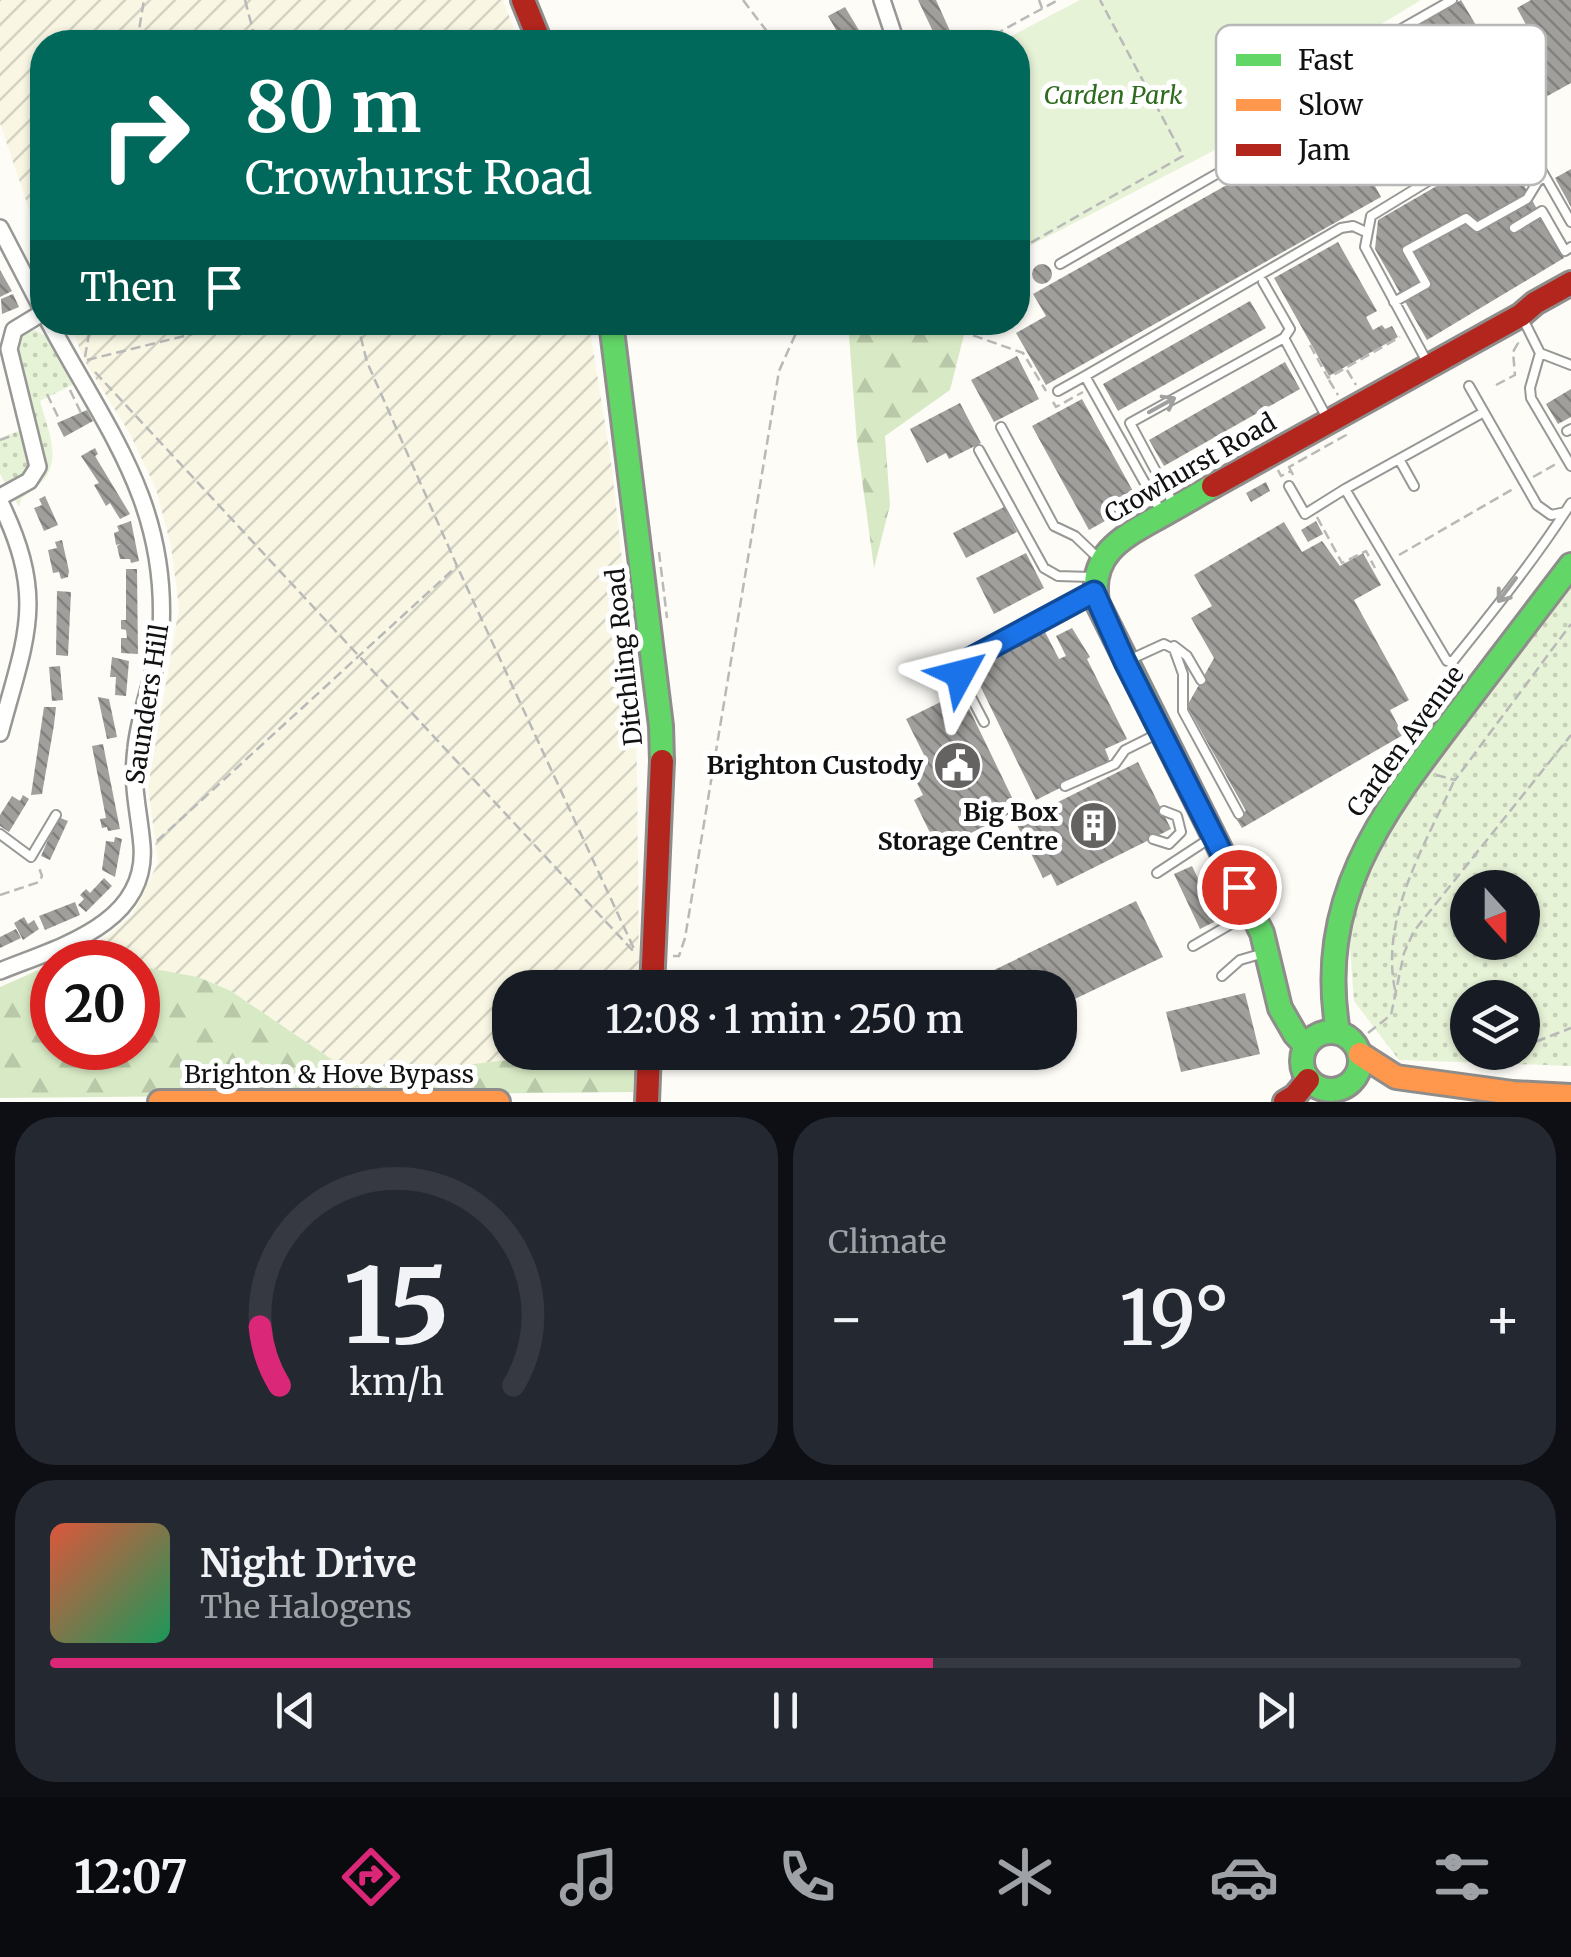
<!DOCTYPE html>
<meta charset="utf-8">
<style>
body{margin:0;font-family:Merriweather,serif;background:#242831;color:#f1f3f6;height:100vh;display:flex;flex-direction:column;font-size:38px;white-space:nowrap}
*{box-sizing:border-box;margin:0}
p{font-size:32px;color:#9ea1a6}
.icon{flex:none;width:55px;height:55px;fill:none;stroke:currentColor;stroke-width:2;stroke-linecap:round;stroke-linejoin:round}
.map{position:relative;height:1102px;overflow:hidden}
.panel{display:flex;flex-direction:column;gap:15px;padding:15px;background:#0d0f14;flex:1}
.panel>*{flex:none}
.top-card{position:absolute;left:30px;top:30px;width:1000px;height:305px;border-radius:40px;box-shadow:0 2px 8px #0004;background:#00695c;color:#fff;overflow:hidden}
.needle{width:65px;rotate:159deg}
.fabs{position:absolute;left:1450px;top:870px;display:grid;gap:20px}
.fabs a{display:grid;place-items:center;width:90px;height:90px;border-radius:50%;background:#171b24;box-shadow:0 2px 8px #0004;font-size:50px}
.speed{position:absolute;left:30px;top:940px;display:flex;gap:20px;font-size:50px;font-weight:700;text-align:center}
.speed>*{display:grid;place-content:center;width:130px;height:130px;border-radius:50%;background:#171b24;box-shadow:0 2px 8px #0004;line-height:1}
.speed .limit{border:15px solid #d22;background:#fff;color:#111}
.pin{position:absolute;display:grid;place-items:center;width:85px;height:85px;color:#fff;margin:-42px;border:5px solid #fff;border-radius:50%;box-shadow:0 2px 10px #0007}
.me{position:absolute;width:110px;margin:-55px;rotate:52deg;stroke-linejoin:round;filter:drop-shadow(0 0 8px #0008)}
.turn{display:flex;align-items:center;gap:35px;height:210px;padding:0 50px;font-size:45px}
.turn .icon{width:130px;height:130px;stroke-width:2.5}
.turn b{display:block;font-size:70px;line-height:85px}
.then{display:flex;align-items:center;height:95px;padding:0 50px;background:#0003;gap:20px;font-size:38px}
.big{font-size:75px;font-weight:600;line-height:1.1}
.panel .card{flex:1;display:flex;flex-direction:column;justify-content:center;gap:15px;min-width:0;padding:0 35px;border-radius:40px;background:#242831}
.panel .dial{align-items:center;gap:0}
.dial svg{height:260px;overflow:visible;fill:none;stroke:#363941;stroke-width:7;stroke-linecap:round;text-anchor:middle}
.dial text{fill:#f1f3f6;stroke:none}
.song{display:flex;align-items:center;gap:30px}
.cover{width:120px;height:120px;border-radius:15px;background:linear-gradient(135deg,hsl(10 70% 55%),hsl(150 70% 35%))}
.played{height:10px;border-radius:5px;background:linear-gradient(90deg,#db2777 60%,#363941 60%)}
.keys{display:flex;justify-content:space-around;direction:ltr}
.heat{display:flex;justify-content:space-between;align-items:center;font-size:55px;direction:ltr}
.panel .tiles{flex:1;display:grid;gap:15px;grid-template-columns:1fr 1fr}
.card:last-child{grid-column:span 2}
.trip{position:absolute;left:492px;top:970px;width:585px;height:100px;border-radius:40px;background:#171b24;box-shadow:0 2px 8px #0004;font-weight:600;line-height:100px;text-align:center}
.tab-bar{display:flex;height:160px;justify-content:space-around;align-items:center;background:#090b0e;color:#9ea1a6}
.tab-bar .icon{width:70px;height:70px}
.tab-bar .on{color:#db2777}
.tab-bar b{font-size:45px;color:#f1f3f6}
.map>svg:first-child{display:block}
</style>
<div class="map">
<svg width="1571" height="1102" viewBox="0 0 1571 1102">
<defs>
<pattern id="farmland-furrows" width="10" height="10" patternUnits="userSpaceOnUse" patternTransform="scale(2.5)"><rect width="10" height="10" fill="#f9f7e4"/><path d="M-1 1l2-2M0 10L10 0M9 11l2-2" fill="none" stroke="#d4d3c3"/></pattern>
<pattern id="grass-dots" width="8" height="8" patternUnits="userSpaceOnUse" patternTransform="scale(2.5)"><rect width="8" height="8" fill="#e7f3d7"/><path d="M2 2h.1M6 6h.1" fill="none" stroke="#c5cfb8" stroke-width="1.8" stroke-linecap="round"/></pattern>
<pattern id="forest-firs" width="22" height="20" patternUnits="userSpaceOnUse" patternTransform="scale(2.5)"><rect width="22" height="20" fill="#d8eac5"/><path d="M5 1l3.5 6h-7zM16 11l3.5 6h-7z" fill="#b8c8a8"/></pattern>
<pattern id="building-back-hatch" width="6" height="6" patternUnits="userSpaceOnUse" patternTransform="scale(2.5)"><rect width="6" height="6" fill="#a19f9c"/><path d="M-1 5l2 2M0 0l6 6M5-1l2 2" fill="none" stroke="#82807e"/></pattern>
</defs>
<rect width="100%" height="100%" fill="#fdfcf7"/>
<path fill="url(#farmland-furrows)" d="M0,0H503L519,42H42V248L0,123Z
M70,323H589L611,462L636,682L639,957L638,987L510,988V1052L568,1053L378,1076L355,1075L231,991L208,981L138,966V962H57L104,939L132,915L158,863L148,787L179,608L171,546L156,489L129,432L84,360Z"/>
<path fill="url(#grass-dots)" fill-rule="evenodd" d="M35,330L49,338L74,384L40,401C48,430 65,465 37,486L46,472V460L17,346L22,334Z
M21,430L29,460L25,475L35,487L21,499L19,507L0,474V438Z
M1571,578V1066L1399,1060L1354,1001L1348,921L1384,816ZM1468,888H1522V942H1468ZM1468,998H1522V1052H1468Z"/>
<path fill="url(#forest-firs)" d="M848,322L967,323L950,390L885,436L890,505L874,568L857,442Z
M52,964V1048H138V966L198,977L231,991L355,1075L369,1076L568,1053H630L635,1059L633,1092L0,1098V987Z"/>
<path fill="#e7f3d7" d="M1080,0H1421L1291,79L1279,117L1018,252V42H1000Z"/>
<path fill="url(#building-back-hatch)" d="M918,0H936L955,42H938Z
M1461,0L1511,84L1468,108L1475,120L1371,179L1381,197L1046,385L1016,333L1046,316L1033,294L1298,145L1303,155L1323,144L1309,120L1329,108L1315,83Z
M1531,0H1571V83L1533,104L1503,49L1531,34L1517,8Z
M845,7L866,42H843L828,16Z
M1492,154L1498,166L1497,159L1502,156L1506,162L1510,160L1564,258L1427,340L1375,249L1378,220Z
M1571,169V207L1555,178Z
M1338,242L1377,311L1366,317L1373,330L1382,325L1385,329L1392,326L1398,337L1329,376L1274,278Z
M1032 274a10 10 0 1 1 20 0a10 10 0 1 1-20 0Z
M0,270L12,291L0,297Z
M13,294L19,307L2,314L1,299Z
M1250,301L1266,328L1118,411L1103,384Z
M1017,356L1039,399L994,422L971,380Z
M1285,362L1300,389L1164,466L1149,440Z
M1571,389V417L1558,424L1546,404Z
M1082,399L1139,502L1089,530L1032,426Z
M960,403L981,443L949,459L946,453L927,463L910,429Z
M87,410L93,421L64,437L57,423Z
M95,448L98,454L95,456L130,514L120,519L110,503L106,506L94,485L99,483L81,456Z
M1266,482L1270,491L1251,502L1246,493Z
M45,496L58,525L44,531L34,508L42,505L39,499Z
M1004,507L1017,532L966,558L953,533Z
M131,521L139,561L131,563L130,559H120L117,546L120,544L116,545L114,533L119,531L117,526Z
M1316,521L1323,534L1308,542L1301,530Z
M1284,522L1302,552L1322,541L1340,566L1363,553L1381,585L1354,600L1409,700L1390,710L1403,735L1242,828L1235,817L1246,811L1187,706L1214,658L1191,618L1212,606L1194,575Z
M62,540L69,571L68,577L61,579L59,572L53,573L48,550L57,548L55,542Z
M1026,553L1044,588L994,614L976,578Z
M126,569H137L138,654L121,653V638H127L126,630L121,629V620H126Z
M57,591L71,592L68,656L56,655Z
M1043,628L1059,659L1066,656L1056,636L1072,628L1090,657L1087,659L1127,739L1105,749L1109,759L1106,765L1036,800L970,665Z
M112,657L129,661L126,696L115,695L116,677H110Z
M60,666L63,700L52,701L49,667Z
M961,692L1018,810L938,849L914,800L923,795L913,775L922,771L916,759L924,755L906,719Z
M98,697L109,699L117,737L107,739Z
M44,707H56L54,725L42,794L31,795Z
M103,744L120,829L108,831L107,827L102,828L100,819L106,818L92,746Z
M1138,762L1171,829L1057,886L1051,874L1043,878L1016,823Z
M23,795L29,799L9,832L0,826V815L12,796L20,801Z
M58,817L68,821L50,860L41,856Z
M115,837L122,839L115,877L102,870L106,841L114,842Z
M1192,866L1218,920L1200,929L1174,874Z
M104,878L112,886L86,912L78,905L84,899L80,895L86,889L90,893Z
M1136,901L1163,957L1060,1006V988H997L990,972Z
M75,902L80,915L45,930L39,916Z
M24,917L28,924L34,920L39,929L23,940L14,923Z
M16,929L21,938L0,948V937Z
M1245,993L1260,1054L1181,1072L1166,1012Z"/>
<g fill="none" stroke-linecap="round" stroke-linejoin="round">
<defs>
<path id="lane" d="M1514,228L1542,211L1565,251L1571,247
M1060,264L1293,130L1310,81L1452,0
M1263,282L1290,329L1284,338L1327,418
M1394,302L1426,284L1407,250L1466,218L1477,227L1527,199L1538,181L1545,177
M1523,319L1540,353L1530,388L1531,398L1571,466
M1540,353L1571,365
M1426,360L1365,247L1371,216L1502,136L1523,138L1571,222
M1469,386L1537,505L1551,515L1565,512
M1058,391L1085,376
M1484,412L1345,489L1447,661H1453C1494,610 1536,558 1571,503
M1001,427L1054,526L1075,536L1097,557
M1567,431L1571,429
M979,450L1044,568L1058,576L1091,577
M1399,459L1414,486
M1289,486L1305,514L1345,489
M1173,503L1130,423L1284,338
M1160,510L1085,376L1341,228L1353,226L1366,232
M1174,646L1187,656L1201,680
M1129,660L1164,644L1174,649L1183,674V711L1239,814
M984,722L959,674L961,664L1093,592
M1065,786L1115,764L1125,750L1157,734
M0,834L31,857L56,815
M1153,839L1169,844L1181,832L1177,816L1164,811
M1157,873L1212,837
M1193,946L1248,914
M1222,976L1240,960L1264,953"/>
<path id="street" d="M882,0L896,42
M0,228L42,309
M0,497L29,481L38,467L9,349L14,330L42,313
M0,502C47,599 26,636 0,733
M0,971C56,948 148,925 142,846C139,809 131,788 136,748C140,708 158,671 161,630C168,502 106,429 49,322"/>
<path id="fast" d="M611,322L661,726L662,761
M1213,486C1194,497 1175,508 1157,518C1121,538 1089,555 1097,602L1262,933L1280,1008L1295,1034L1306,1046
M1302 1061a29 29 0 1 1 58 0a29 29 0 1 1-58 0Z
M1338,1032C1315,897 1383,812 1459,712C1496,663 1534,614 1571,565"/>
<path id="slow" d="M1360,1054L1396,1077L1513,1093L1571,1096
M160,1102H498"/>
<path id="jam" d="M523,0L540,42
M1213,486L1521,315L1535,303L1571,283
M652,988L662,761
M647,1102L649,1052
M1285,1102L1295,1096L1308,1080"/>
</defs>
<use href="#lane" stroke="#979795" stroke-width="12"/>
<use href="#street" stroke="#979795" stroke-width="20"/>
<use href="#fast" stroke="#8e8d8b" stroke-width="28"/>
<use href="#slow" stroke="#8e8d8b" stroke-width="28"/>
<use href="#jam" stroke="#8e8d8b" stroke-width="28"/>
<path stroke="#b9b9b8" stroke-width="2.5" stroke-dasharray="10 5" stroke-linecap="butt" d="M245,0L256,42
M743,0L775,42
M1039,0L1042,8
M137,42L144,0
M981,42L1058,0
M1018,250L1183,156L1100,0
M357,322L367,362L457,566L635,951
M977,322L972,335L1023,353L1046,391
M1310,345L1328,378L1400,337
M85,357L91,322
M87,360L241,322
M1347,370L1356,385
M95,372L634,952
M1329,380L1338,395
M1496,385L1515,375L1513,352L1518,343L1513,341
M70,390L81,413
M47,394L60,421
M1053,402L1056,407L1083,392
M0,440L16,434
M1278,470L1281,476L1291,471L1293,475
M1291,471L1289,467L1346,435L1344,432
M1533,477L1556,464
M1317,517L1342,563L1366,551L1375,568
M659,552L667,618
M1399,555L1513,489
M1436,775L1455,780L1571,624
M157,841L457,566
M0,895L39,882L42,876L38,865
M673,956H679L685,938L779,371L801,322
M1395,990C1380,917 1425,845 1454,781
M1368,1033L1391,1015L1404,953L1414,931L1571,735
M1522,1047L1571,1028
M1477,1065L1508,1052"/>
<use href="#lane" stroke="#fffffe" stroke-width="8"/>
<use href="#street" stroke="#fffffe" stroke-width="15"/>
<use href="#fast" stroke="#63d668" stroke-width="22"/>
<use href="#slow" stroke="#ff974d" stroke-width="22"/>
<use href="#jam" stroke="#b3261e" stroke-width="22"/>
</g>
<defs><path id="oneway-shaft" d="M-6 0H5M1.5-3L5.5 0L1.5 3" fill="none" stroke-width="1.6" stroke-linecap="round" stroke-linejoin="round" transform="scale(2.5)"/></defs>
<g stroke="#a0a09f">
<use href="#oneway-shaft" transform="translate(1162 405) rotate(-29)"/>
<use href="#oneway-shaft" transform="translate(1507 590) rotate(127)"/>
</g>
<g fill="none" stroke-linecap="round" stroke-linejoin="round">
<defs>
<path id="route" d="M960,674L964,662L1094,592L1125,662L1239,887"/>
</defs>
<use href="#route" stroke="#114b97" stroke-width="25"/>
<use href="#route" stroke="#1a73e8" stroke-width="18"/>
</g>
<defs>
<symbol id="civic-disc" viewBox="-11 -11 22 22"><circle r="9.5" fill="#646362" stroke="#fff"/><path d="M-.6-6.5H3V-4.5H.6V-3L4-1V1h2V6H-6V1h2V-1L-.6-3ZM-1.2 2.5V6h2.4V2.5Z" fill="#fff"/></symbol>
<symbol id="building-disc" viewBox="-11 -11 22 22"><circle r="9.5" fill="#646362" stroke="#fff"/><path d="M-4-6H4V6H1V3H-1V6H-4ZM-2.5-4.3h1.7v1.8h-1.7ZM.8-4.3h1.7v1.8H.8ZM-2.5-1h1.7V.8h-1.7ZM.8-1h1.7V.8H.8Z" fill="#fff"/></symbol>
</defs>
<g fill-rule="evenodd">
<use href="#civic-disc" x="930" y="738" width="55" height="55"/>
<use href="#building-disc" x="1066" y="798" width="55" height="55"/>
</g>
<g text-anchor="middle" stroke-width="10" stroke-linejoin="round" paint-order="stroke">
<g font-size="25" font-style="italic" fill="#2f6b1f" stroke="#fff">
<text x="1113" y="104">Carden Park</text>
</g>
<g font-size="25" fill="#111" stroke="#fff">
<text transform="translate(1190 468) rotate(-30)" y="9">Crowhurst Road</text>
<text transform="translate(624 657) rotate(-96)" y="9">Ditchling Road</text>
<text transform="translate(147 704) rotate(-81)" y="9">Saunders Hill</text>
<text transform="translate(1405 741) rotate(-54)" y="9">Carden Avenue</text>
<text x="329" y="1083">Brighton &amp; Hove Bypass</text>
</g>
<g font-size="25" font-weight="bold" fill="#111" stroke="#fff" text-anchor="end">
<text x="923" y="774">Brighton Custody</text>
<text x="1058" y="821">Big Box<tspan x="1058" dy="29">Storage Centre</tspan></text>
</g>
</g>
<rect x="1216" y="25" width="330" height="160" rx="15" fill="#fff" stroke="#b8b8b8" stroke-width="2.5"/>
<rect x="1236" y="54" width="45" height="12" fill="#63d668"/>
<rect x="1236" y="99" width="45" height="12" fill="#ff974d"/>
<rect x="1236" y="144" width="45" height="12" fill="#b3261e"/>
<g font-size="28" fill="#111">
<text x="1298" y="70">Fast</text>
<text x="1298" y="115">Slow</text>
<text x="1298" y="160">Jam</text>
</g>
</svg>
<div class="fabs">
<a><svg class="needle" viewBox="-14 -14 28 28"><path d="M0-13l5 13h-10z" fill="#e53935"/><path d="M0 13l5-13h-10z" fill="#9ea1a6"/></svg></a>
<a><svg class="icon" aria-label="layers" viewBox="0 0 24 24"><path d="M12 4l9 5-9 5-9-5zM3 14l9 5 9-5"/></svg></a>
</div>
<div class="speed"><div class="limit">20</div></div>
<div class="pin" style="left:1239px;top:887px;background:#d93025"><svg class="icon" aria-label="arrive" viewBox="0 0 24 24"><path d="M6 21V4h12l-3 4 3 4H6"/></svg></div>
<svg class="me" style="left:960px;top:674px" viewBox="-20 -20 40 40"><path d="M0-17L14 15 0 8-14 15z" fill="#1a73e8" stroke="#fff" stroke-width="4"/></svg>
<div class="trip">12:08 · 1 min · 250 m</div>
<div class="top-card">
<div class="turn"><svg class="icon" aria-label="right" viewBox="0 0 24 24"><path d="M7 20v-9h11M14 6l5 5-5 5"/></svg><div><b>80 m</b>Crowhurst Road</div></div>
<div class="then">Then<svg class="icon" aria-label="arrive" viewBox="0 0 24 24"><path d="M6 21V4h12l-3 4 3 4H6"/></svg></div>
</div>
</div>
<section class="panel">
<div class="tiles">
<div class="card dial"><svg viewBox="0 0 100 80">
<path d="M14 69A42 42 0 1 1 86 69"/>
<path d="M14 69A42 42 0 0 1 8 51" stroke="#db2777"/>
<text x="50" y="56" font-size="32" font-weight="700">15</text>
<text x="50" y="72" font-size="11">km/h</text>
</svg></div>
<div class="card"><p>Climate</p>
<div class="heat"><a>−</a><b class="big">19°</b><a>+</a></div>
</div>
<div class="card">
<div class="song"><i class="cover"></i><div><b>Night Drive</b><p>The Halogens</p></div></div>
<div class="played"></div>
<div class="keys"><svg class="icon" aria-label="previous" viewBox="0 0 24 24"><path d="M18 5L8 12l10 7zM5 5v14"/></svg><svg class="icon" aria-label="pause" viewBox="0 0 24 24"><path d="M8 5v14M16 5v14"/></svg><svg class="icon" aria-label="next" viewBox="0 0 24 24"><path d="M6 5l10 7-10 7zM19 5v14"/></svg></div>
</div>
</div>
</section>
<nav class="tab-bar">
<b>12:07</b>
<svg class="icon on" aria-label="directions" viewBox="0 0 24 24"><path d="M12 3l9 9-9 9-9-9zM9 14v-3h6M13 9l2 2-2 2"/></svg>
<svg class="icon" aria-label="music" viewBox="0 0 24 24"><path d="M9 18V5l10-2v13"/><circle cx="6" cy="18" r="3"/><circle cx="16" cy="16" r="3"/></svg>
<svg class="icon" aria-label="phone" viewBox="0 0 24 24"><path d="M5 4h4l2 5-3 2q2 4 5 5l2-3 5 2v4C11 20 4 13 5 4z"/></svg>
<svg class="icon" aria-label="climate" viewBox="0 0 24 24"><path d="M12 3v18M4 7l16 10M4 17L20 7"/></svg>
<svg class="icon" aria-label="car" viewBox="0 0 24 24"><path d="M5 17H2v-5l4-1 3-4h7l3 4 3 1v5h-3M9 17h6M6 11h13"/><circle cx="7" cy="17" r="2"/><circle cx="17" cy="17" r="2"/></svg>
<svg class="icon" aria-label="filters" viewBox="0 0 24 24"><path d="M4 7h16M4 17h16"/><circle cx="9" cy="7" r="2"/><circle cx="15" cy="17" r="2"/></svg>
</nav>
